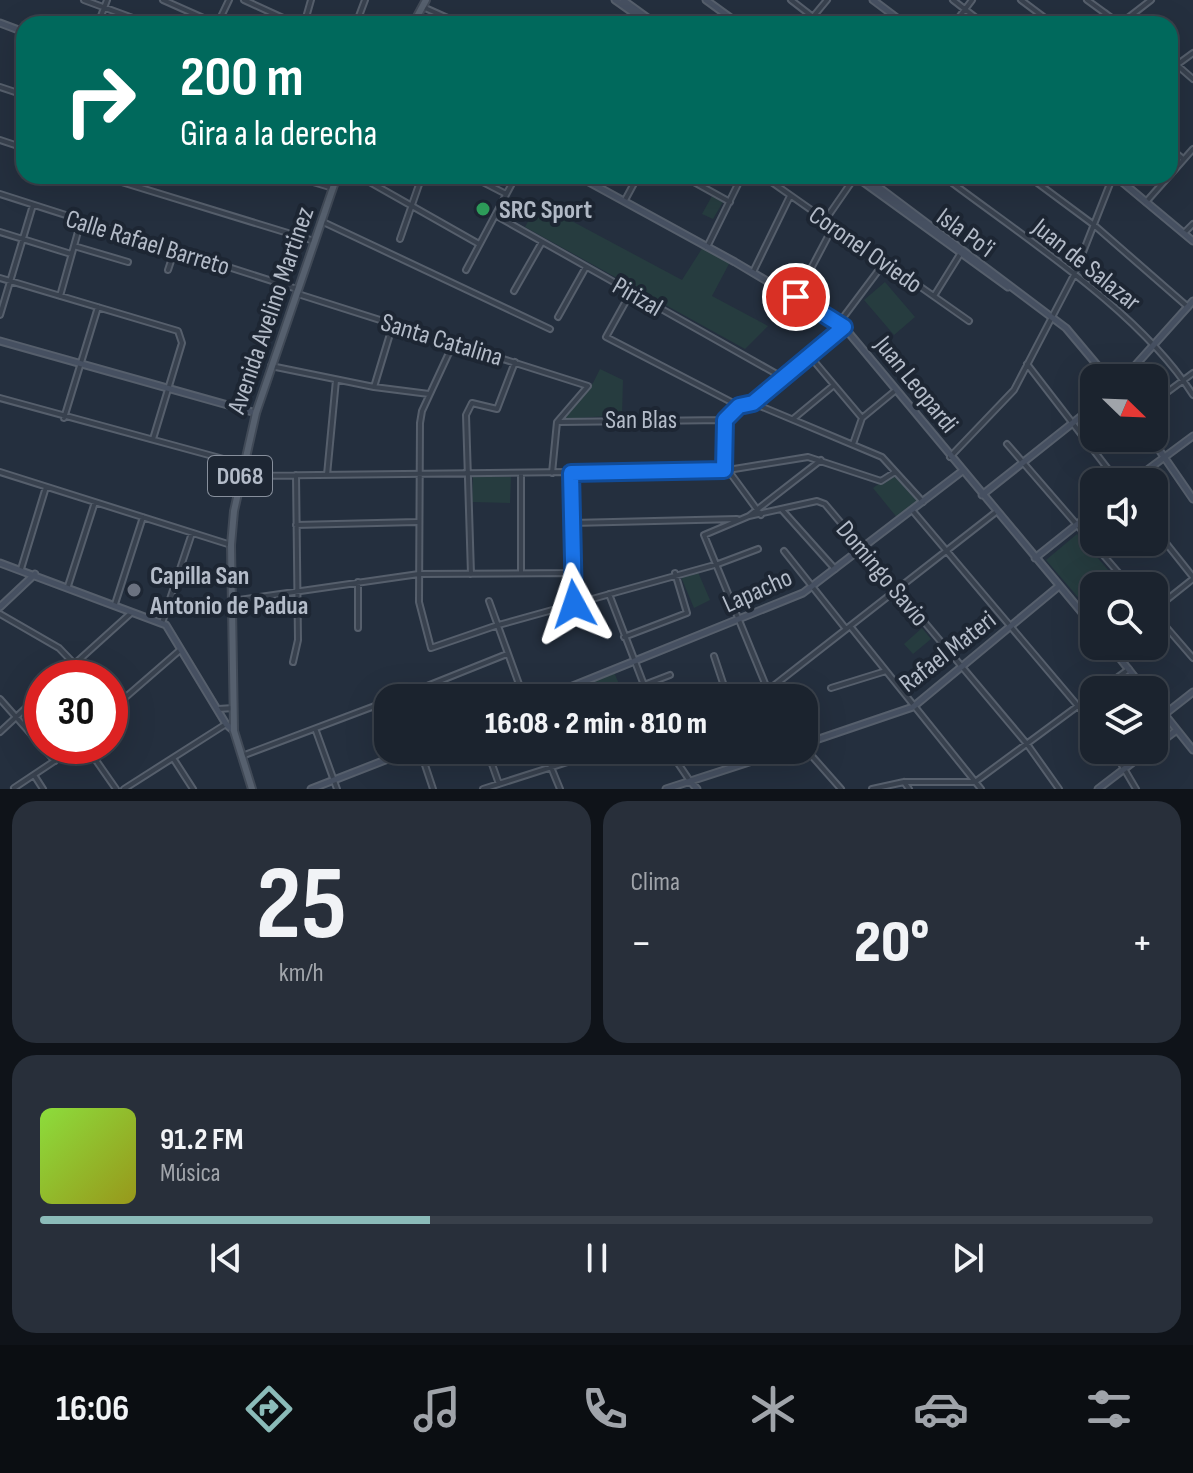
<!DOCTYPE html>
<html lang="es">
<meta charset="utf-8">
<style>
body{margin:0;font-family:"Sofia Sans Condensed",sans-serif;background:#282f3a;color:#f1f3f6;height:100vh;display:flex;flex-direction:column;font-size:30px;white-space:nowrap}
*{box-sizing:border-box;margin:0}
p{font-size:26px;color:#a0a4aa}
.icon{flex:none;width:44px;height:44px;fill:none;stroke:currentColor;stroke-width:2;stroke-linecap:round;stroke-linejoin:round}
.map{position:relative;height:789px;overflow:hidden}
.sheet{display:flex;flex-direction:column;gap:12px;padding:12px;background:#0f1319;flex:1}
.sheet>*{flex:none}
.guide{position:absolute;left:16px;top:16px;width:1162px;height:168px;border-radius:24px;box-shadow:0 8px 32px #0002,0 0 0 2px #39404a;background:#00695c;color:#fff;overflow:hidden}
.needle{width:52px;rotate:113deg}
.fabs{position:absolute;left:1080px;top:364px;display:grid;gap:16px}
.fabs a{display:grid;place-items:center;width:88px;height:88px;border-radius:16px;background:#1b232e;box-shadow:0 8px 32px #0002,0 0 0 2px #39404a;font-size:40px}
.speed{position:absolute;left:24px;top:660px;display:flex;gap:16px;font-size:40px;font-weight:700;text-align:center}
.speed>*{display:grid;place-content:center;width:104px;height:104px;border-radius:50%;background:#1b232e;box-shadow:0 8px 32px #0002,0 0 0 2px #39404a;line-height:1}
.speed .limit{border:12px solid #d22;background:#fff;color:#111}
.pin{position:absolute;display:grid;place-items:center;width:68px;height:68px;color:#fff;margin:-34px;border:4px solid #fff;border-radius:50%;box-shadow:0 2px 8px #0007}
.me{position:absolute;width:88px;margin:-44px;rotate:355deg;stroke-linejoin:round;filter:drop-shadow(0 0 6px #0008)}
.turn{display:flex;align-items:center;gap:28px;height:168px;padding:0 32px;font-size:36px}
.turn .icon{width:104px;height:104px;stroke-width:2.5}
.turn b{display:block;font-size:56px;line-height:68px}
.big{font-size:60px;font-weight:800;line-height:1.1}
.sheet .widget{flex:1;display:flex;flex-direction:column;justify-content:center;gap:12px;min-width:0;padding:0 28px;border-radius:24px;background:#282f3a}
.sheet .dial{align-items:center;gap:0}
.dial b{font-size:104px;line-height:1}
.song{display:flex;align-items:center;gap:24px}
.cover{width:96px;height:96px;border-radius:12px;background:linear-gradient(135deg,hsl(90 70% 55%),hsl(60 70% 35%))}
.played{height:8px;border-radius:4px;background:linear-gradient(90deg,#8bbbb9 35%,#39404a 35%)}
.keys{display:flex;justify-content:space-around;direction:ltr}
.heat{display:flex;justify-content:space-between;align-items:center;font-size:44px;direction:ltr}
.sheet .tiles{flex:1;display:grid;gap:12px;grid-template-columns:1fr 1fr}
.widget:last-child{grid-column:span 2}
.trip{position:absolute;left:374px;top:684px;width:444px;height:80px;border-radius:24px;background:#1b232e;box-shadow:0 8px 32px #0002,0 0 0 2px #39404a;font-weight:800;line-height:80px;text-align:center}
.tabs{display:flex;height:128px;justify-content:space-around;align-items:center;background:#0b0e12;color:#a0a4aa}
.tabs .icon{width:56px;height:56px}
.tabs .current{color:#8bbbb9}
.tabs b{font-size:36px;color:#f1f3f6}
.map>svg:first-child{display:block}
</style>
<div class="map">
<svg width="1193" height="789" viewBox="0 0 1193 789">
<rect width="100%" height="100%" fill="#242f3e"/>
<path fill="#263c3f" d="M712,196L723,202L713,219L702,214Z
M538,203L682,280L703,247L730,262L712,296L768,326L745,349L525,227Z
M885,282L915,317L894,335L864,300Z
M600,369L623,380L622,415L564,419L593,383Z
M895,472L923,502L899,520L873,488Z
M473,477H511L510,503L472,502Z
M1077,534L1122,586H1094V616L1046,560Z
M697,570L710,600L694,608L681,577Z
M922,628L931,639L913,654L904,644Z
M614,672L621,689L599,698H584L580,685Z"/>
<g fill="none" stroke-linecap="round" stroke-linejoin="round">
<defs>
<path id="street" d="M84,0L149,24
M163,0L217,24
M244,0L294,23L311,24
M791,0L822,24
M953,0L984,24
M1021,0L1053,24
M1087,0L1120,24
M423,7L461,24
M305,21L311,0
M218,23L229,0
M98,24L107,0
M356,24L365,0
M807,24L827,0
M954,24L972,0
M1100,24L1105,13
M1120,24L1151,0
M1170,59L1193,79
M1178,64L1193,53
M0,87L24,95
M0,140L24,148
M1170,148L1183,159
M1170,175L1193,149
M102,176L314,241
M293,176L333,188
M359,176L479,244
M471,176L506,194
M683,176L730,202
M763,176L969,321
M943,176C1022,236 1141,312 1193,395
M1028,176L1094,225L1188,307
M0,194L297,289
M625,200L638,176
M1146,202L1169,176
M495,215L782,377
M826,219L855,177
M321,221L550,329
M0,232L71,254
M1184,233L1193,224
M400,239L422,176
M74,246L128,262
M707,247L742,176
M168,270L175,249
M466,270L516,176
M753,272L790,196
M0,278L178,331L182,343L153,439
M514,291L542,242
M631,292L606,337L739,406
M298,294L588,386L557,422L552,473
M60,296L81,221
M934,296L962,251
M796,297L834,225
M0,315L33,205
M558,317L586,267
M839,323L884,263
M454,342L422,411L420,423L419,602L431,648L495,626L718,564L758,549
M808,354L862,418
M1027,364L1118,482
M271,366L374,387L429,394
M374,387L393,324
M0,398L242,464
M754,402L844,327
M1154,402L1193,373
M64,418L98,307
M793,419L834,385
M559,422L725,420
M853,444L862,418L896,390
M1007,444L1130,586
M950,457L1014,390L1074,275L1113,176
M724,470L725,420L739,406L753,403L882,457L923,502
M728,470L761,515
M0,472L231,545
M521,473V573
M571,473L574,604
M327,475L336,380
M242,476L728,470L808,457L881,481L895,472
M912,510L1094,725
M783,511L835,569
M749,516L817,501L825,504L1027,744L1059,789
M572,523L737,519
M296,525L417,522
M1154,528L1193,577
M784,551L846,629
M21,569L46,487
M471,574L466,415L472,403L497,409L515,362
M358,582V628
M68,586L95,502
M609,594L644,685
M232,601L419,574L571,573
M489,601L524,698
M115,604L143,517
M1154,610L1193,579
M1154,613L1193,658
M0,614L59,648L88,678
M162,623L192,533
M850,626L981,789
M624,637L687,613L675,573
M714,656L728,698
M293,662L298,640L296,475
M59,678L131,613
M831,688L886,671
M1100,690L1129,669
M397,698L507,654
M610,698L670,675
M758,698L996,512
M771,698L704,535L749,516L821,460
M0,699L55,761
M218,709L234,708
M110,722L115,715L112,709L180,650
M316,731L337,789
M0,732L42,693
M86,746L116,789
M804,747L841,789
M420,750L433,789
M487,750L499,784
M544,750L560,789
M669,750L690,781
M1113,750L1136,789
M242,756L388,701
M173,758L193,789
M34,775L43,789
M904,782L909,789
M14,788L77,746
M124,789L226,724
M483,789L605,750
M872,789L904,782H975L1094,694"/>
<path id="secondary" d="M615,0L649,24
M623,0L656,24
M706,0L739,24
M873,0L905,24
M0,23L24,32
M578,176L735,262L844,327L1094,627
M855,176L1008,287
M864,176L1066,328L1108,378
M1115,176L1193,241
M0,341L256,413
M1124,378L1193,301
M1151,438L1193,499
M1131,482L1193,436
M982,495L1094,406
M1035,558L1094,511
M0,563L166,625L226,724L233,730
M0,607L35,574
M1110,646L1145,690
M543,698L803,593L961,472
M1154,701L1193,750
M1165,714L1193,692
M804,744L913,707L1059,586
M1154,747L1177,730
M690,781L697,789
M311,789L411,750
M666,789L786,750
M1098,789L1149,750"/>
<path id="primary" d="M413,24L426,0
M252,789L234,731L231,545L234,511L256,413L337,176"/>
</defs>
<use href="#street" stroke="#565f6c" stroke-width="8"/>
<use href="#secondary" stroke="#565f6c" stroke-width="9"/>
<use href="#primary" stroke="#414a57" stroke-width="10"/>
<use href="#street" stroke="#38414e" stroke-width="4"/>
<use href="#secondary" stroke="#465061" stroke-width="5"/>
<use href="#primary" stroke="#56606e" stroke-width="6"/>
</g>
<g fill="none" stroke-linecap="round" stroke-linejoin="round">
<defs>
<path id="route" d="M574,604L571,473L724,470L725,420L739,406L753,403L844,327L796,297"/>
</defs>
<use href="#route" stroke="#114b97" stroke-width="20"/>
<use href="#route" stroke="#1a73e8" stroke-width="14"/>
</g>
<circle fill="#2e9e5b" stroke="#1d2633" stroke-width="3" cx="483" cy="209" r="8"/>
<circle fill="#6b7280" stroke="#1d2633" stroke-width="3" cx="134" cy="590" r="8"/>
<g text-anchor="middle" stroke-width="8" stroke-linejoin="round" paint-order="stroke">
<rect fill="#1d2633" stroke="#878f9c" stroke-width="2" x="208" y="456" width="64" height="40" rx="6"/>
<g font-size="24" font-weight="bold" fill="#b4bcc9">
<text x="240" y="484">D068</text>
</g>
<g font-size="26" font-weight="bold" fill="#b4bcc9" stroke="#1d2633" text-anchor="start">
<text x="499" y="218">SRC Sport</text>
<text x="150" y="584">Capilla San<tspan x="150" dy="30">Antonio de Padua</tspan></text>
</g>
<g font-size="26" fill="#b4bcc9" stroke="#1d2633">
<text transform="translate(966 232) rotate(36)" y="9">Isla Po'i</text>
<text transform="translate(148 242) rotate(17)" y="9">Calle Rafael Barreto</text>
<text transform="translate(866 249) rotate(35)" y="9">Coronel Oviedo</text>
<text transform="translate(1087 264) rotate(39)" y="9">Juan de Salazar</text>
<text transform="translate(638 296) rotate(30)" y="9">Pirizal</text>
<text transform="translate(270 310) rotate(-71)" y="9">Avenida Avelino Martinez</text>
<text transform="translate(442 339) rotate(17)" y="9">Santa Catalina</text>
<text transform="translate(917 384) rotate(51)" y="9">Juan Leopardi</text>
<text x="641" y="428">San Blas</text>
<text transform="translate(883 573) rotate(50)" y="9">Domingo Savio</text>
<text transform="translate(757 590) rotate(-24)" y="9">Lapacho</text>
<text transform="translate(947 651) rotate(-38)" y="9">Rafael Materi</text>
</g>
</g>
</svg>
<div class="fabs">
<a><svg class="needle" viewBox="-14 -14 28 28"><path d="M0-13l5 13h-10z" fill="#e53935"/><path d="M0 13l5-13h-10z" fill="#a0a4aa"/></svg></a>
<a><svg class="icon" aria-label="sound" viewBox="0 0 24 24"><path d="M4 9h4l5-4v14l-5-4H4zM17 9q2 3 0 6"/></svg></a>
<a><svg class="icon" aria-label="search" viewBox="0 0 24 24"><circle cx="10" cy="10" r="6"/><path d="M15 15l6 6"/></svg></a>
<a><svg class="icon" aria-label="layers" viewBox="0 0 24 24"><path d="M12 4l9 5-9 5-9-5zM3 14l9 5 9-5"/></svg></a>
</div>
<div class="speed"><div class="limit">30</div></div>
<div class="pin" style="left:796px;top:297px;background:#d93025"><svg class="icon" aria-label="arrive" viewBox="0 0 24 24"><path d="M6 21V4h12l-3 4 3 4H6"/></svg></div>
<svg class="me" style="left:574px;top:604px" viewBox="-20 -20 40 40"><path d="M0-17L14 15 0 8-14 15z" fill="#1a73e8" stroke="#fff" stroke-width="4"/></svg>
<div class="trip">16:08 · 2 min · 810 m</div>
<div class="guide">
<div class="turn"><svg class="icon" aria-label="right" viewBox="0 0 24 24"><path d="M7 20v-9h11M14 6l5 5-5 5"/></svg><div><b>200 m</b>Gira a la derecha</div></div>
</div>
</div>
<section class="sheet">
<div class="tiles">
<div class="widget dial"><b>25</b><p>km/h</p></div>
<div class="widget"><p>Clima</p>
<div class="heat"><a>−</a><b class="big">20°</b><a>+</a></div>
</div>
<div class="widget">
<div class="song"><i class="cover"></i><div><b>91.2 FM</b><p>Música</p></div></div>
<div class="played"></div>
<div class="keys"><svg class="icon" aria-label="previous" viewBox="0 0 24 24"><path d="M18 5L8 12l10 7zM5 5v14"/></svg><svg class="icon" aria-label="pause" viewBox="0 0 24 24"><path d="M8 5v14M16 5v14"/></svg><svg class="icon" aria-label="next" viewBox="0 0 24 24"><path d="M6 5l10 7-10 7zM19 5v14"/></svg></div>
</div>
</div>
</section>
<nav class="tabs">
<b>16:06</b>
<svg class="icon current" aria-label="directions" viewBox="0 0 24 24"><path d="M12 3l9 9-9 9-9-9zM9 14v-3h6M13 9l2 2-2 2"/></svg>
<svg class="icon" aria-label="music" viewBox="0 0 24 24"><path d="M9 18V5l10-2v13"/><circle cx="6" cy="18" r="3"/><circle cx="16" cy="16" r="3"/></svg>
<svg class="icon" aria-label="phone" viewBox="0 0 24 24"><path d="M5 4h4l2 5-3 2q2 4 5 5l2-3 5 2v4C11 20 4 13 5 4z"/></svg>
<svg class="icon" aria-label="climate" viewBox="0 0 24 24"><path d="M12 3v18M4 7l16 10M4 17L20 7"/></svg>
<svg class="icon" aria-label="car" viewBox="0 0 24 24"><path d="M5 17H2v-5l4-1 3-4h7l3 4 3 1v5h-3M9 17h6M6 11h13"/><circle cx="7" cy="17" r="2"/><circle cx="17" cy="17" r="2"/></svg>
<svg class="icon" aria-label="filters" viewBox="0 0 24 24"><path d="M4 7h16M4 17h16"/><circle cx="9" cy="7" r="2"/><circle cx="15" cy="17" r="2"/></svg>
</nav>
